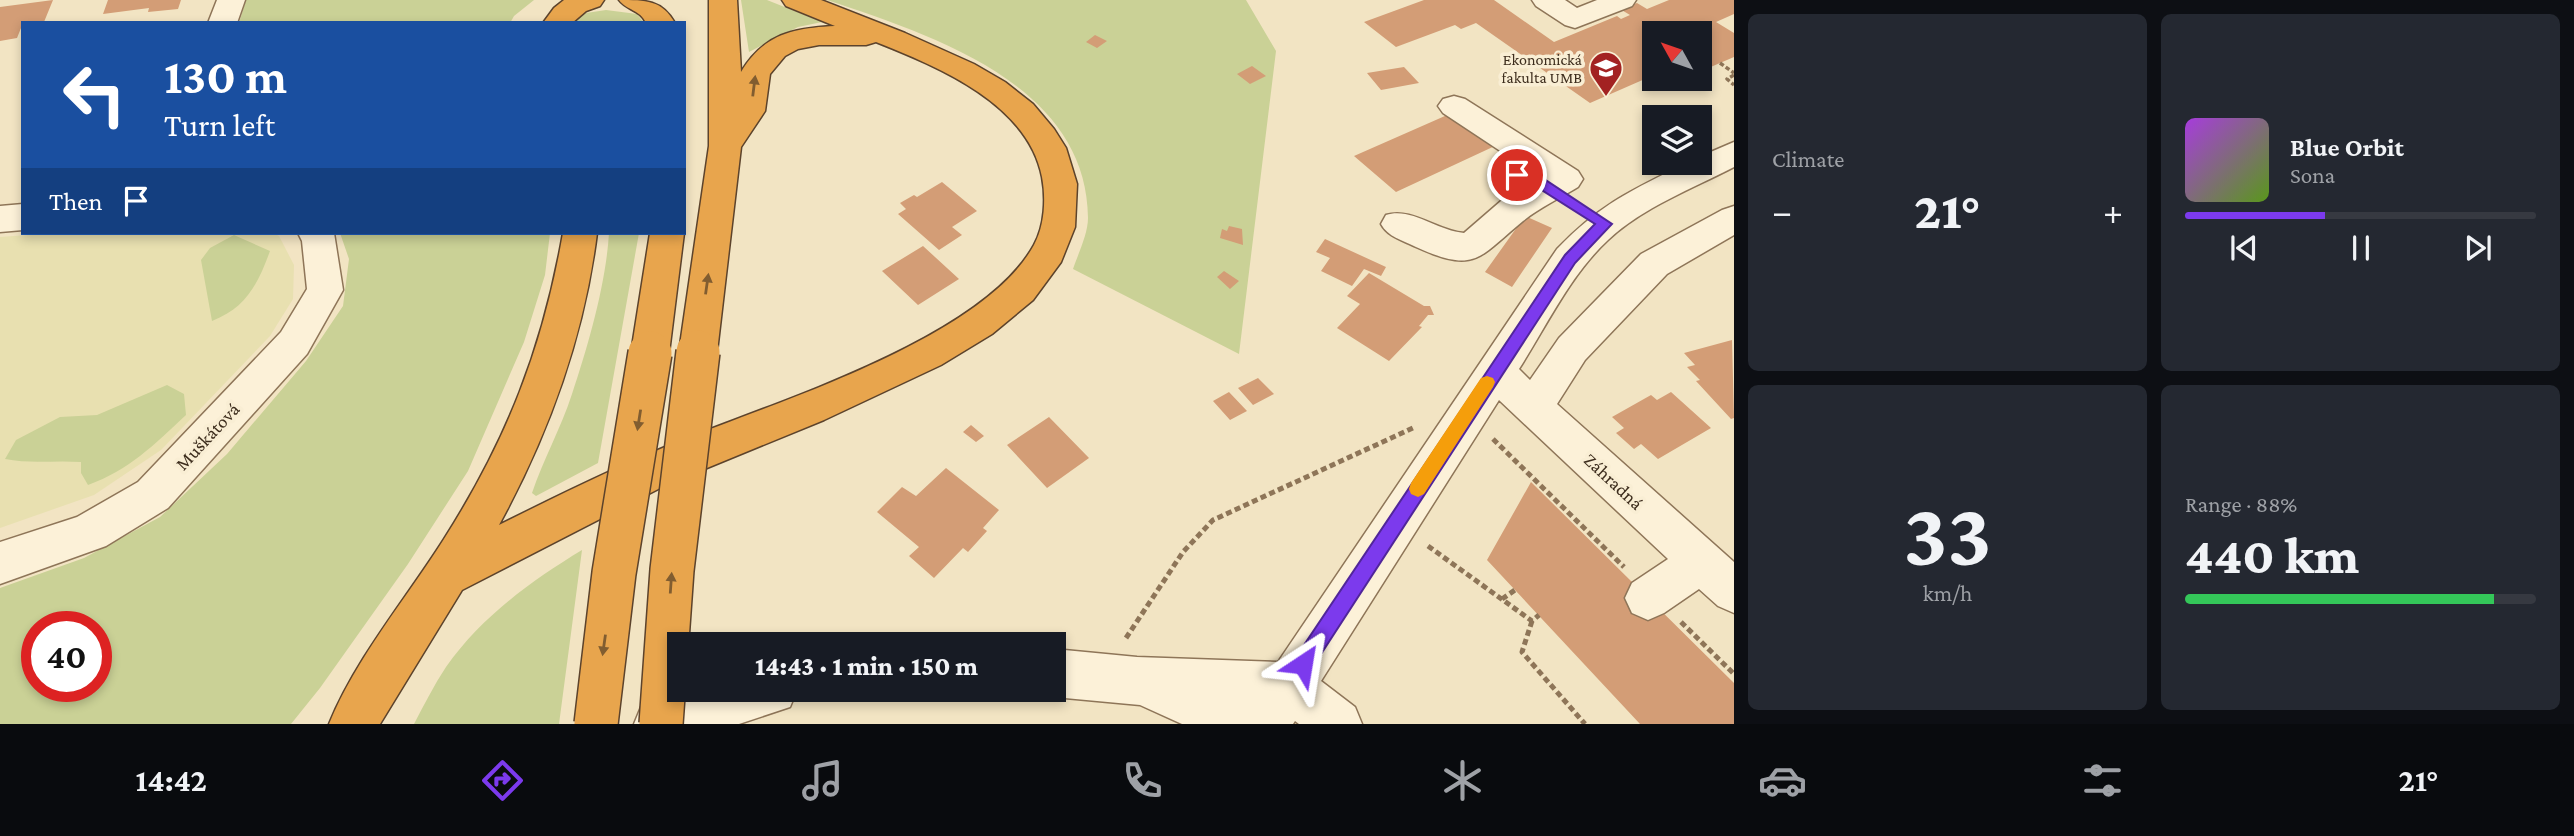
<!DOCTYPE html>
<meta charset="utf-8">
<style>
body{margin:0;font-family:"Crimson Pro",serif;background:#242831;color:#f1f3f6;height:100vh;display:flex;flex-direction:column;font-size:26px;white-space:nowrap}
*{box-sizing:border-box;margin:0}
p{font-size:23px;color:#9ea1a6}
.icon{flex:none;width:38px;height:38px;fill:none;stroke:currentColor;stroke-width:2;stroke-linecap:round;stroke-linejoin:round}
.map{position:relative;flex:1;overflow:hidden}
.panel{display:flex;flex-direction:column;gap:14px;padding:14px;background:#0d0f14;width:840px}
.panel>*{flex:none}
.banner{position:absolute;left:21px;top:21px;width:665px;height:214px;border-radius:0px;box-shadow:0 4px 10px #0003;background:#1a4fa0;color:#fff;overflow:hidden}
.needle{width:46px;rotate:310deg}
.controls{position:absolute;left:1642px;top:21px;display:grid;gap:14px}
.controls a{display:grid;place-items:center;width:70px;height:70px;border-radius:0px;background:#171b24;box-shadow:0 4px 10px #0003;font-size:35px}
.speed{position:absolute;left:21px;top:611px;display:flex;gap:14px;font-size:35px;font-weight:700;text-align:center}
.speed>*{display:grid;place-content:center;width:91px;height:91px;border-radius:50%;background:#171b24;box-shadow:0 4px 10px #0003;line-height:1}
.speed .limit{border:10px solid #d22;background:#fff;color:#111}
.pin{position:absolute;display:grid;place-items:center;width:60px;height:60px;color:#fff;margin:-30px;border:4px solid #fff;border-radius:50%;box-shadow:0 2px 7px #0007}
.me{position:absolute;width:77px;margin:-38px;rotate:33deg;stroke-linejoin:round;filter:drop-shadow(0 0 5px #0008)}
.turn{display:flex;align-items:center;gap:24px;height:147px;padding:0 28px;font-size:32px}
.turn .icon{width:91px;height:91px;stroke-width:2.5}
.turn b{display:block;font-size:49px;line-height:60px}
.then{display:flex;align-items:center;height:66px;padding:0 28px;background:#0003;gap:14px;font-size:26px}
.big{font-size:52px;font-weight:800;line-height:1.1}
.panel .card{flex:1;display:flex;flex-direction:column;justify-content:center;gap:10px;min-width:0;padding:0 24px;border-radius:10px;background:#242831}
.panel .dial{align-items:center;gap:0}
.dial b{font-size:91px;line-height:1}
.song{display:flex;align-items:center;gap:21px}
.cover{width:84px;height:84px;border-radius:10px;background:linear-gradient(135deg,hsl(280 70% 55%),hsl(90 70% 35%))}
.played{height:7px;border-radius:4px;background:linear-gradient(90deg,#7c3aed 40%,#363941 40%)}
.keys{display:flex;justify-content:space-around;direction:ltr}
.heat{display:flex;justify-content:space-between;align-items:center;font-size:38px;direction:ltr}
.charge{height:10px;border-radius:5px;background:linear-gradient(90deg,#34c759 88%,#363941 0)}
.panel .tiles{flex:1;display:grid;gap:14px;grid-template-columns:repeat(2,1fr)}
.trip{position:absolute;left:667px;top:632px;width:399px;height:70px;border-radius:0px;background:#171b24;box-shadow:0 4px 10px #0003;font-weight:800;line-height:70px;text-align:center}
.tabs{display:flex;height:112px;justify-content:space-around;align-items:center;background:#090b0e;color:#9ea1a6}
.tabs .icon{width:49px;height:49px}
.tabs .active{color:#7c3aed}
.tabs b{font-size:32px;color:#f1f3f6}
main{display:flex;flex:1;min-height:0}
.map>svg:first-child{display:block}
</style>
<main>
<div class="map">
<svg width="1734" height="724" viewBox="0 0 1734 724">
<rect width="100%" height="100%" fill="#f2e4c3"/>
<path fill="#e8e0b0" d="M54,233H273L279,236L294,265L293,299L270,336L161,450L94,495L0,528V237Z"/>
<path fill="#cad196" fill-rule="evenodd" d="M246,0H534L514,16L510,23H239Z
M741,0H767L822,22L798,27L749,52Z
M827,0H1246L1276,51L1239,354L1073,269C1078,254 1088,234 1088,218C1087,84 931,35 827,0Z
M606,10L637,14L644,23H572L586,13Z
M340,233H550L545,275L524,342L468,471L408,564L320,688L291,724H0V588L84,558L160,517L227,454L306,361L343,306L349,259ZM37,626H96V686H37Z
M609,233H639L598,463L536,496L532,493C543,460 561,428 572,394C588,346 606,284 609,233Z
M234,235L270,251C258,284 246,308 212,321L201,260L210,248Z
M167,385L184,394L186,415C154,445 129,470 88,485L81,473V462C55,460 30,464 5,459L16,440L60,417L97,415Z
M582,550L559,724H414C424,705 434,685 446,667C481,617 531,581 582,550Z"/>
<path fill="#d39d76" d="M53,0L44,22L23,23L17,38L0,41V7Z
M108,0H181L178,9L148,12L149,8L103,14Z
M1424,0H1494L1554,42L1617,16L1621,19L1630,15L1620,9L1637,3L1647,9L1669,0H1734V14L1716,22L1734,33V57L1699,72V33H1654V75L1590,103L1476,23L1461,29L1455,25L1396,47L1364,22Z
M1095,35L1107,41L1097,48L1086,42Z
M1252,66L1266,76L1250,84L1237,74Z
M1404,67L1419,83L1381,90L1367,73Z
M1454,112L1497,145L1396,192L1354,156Z
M942,182L977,211L952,227L962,235L939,250L898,214L906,209L900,203L914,195L917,197Z
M1525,216L1552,228L1512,287L1485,272Z
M1229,226L1242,229L1243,245L1220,238L1222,229L1227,231Z
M1325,239L1386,267L1381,276L1364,269L1352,286L1321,271L1330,258L1316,252Z
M923,246L959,279L918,305L882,271Z
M1224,271L1239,281L1230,289L1217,277Z
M1369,273L1424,306H1430L1434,315H1428L1419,326L1422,327L1389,361L1337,328L1360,304L1347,296Z
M1732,340L1734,418L1731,419L1696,381L1700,380L1687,367L1695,365L1684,353Z
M1258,378L1274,394L1253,405L1238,388Z
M1229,392L1247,411L1230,420L1213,401Z
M1671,392L1711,428L1658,459L1641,444L1634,449L1616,433L1624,428L1612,417L1651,395L1657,400Z
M1049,417L1089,458L1047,488L1007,445Z
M971,425L984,436L976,442L963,432Z
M946,468L999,510L983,528L987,531L968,552L963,548L934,578L909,556L919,547L877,512L902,487L916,496Z
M1531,482L1734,683V724H1640L1487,560Z"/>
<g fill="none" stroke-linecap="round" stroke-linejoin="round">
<defs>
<path id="minor" d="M217,0H245L237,23H208Z
M1532,0H1565L1577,8L1597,0H1636L1632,6L1575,28L1565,25L1536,6Z
M1454,96L1465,99L1578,171L1583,179L1578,187C1560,198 1539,208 1523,221C1478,258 1476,274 1416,247C1402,240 1388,237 1381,224L1386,215C1412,207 1437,231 1464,233L1501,201L1541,178L1443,113L1438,106L1443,99Z
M1734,142V167C1692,189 1643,207 1608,240C1570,275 1546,327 1519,369L1530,380L1559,338L1641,254L1722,210L1734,206V235L1667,274L1585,360L1557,404L1734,562V613L1718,606L1699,589L1664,613L1648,620L1632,613L1625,598L1632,583L1668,559L1499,400L1321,681L1355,707L1362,724H1299L1295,721L1293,724H1182L1140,705L1054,697L1037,690H1054V649L1137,657L1278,662L1557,249C1600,204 1632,190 1687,163H1699V157Z
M23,204V230L0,232V206Z
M298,233H334L343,290L307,354L168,508L106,546L0,584V542L77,517L138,482L281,332L307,289L302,241Z
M693,690H797L790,707L739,724H634L641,707Z"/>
<path id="highway" d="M564,0H604L600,6L586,11L572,23H543L554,8Z
M619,0C646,0 662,0 675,23H646C641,10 626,10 619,0Z
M709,0H737L741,72C764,34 793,28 835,26L786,6L782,0H821L905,33L974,64L1005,82L1033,104L1054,129L1066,148L1077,184L1075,227L1061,262L1033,300L992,334L941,365L824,420L668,484L462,590L380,724H329C356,658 406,599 444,539C507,440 543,348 563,233H597C584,337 549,433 499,525C559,495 620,465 682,440C779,401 983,338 1034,245C1045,225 1046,198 1042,177C1028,104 939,67 876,42L866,45H819L798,49L785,56L770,74L765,111L741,147L717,352L712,363L698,368L684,363L679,352L709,146Z
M650,233H684L669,353L664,364L650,369L636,364L631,353Z"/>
</defs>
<use href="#minor" stroke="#8e7558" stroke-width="3"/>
<use href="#highway" stroke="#5c432c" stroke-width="3"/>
<path stroke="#8e7558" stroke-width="3.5" stroke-dasharray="4.5 2.5" stroke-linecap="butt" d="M1720,63L1734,73
M1734,75L1727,79L1734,85"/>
<path stroke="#8e7558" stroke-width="5" stroke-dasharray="6 3.5" stroke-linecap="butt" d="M1493,439L1624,567
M1428,546L1532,621L1539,615
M1502,599L1515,590
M1532,621L1522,652L1585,724
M1681,622L1734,674
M1126,638L1183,552L1213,520L1415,427"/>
<use href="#minor" fill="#fcf1d8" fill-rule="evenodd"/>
<use href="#highway" fill="#e8a54d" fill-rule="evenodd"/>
<defs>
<path id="highway-bridge" d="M596,724L614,573L650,353
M661,724L672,570L698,352"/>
</defs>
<use href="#highway-bridge" stroke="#5c432c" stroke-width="46" stroke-linecap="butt"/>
<use href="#highway-bridge" stroke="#e8a54d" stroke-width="43"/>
</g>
<defs><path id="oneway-solid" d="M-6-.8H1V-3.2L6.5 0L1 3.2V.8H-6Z" transform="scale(1.75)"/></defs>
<g fill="#815d30">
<use href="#oneway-solid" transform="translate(754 86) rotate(-83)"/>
<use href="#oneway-solid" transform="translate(707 284) rotate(-82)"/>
<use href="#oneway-solid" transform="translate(639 420) rotate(99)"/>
<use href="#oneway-solid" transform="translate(671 583) rotate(-86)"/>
<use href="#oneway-solid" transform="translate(604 645) rotate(98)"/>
</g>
<path fill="#7c3aed" stroke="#51269a" stroke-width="2" d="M1517,170L1541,177L1612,224L1575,263L1310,671L1303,674L1296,671L1293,664L1296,657L1565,255L1595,224L1532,184L1513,179V172Z"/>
<path fill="#f59e0b" d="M1487,376L1493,378L1495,382L1493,387L1424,494L1418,497L1411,494L1409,489L1411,483L1481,378Z"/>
<defs>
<symbol id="university-pin" viewBox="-11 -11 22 30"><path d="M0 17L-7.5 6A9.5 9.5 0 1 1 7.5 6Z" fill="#a32222" stroke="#f9eed4"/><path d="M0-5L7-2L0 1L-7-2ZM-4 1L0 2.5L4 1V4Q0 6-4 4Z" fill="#fff"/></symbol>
</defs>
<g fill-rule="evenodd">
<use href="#university-pin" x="1587" y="49" width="38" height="52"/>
</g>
<g text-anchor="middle" stroke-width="7" stroke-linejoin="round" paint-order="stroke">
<g font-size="16" fill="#3d2d1d" stroke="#f9eed4" text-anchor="end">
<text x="1582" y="65">Ekonomická<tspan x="1582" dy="18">fakulta UMB</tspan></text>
</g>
<g font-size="19" fill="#3d2d1d" stroke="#f9eed4">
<text transform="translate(207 436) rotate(-47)" y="7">Muškátová</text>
<text transform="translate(1614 481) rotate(43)" y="7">Záhradná</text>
</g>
</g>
</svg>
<div class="controls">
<a><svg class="needle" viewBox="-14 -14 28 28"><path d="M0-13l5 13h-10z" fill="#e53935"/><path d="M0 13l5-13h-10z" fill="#9ea1a6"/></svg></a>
<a><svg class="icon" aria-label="layers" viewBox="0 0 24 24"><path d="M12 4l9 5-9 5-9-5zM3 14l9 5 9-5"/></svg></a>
</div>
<div class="speed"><div class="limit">40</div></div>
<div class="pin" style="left:1517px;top:175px;background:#d93025"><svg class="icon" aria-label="arrive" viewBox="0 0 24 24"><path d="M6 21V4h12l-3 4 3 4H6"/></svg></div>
<svg class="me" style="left:1303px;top:664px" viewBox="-20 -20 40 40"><path d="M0-17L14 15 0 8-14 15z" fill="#7c3aed" stroke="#fff" stroke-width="4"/></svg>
<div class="trip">14:43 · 1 min · 150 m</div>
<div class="banner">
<div class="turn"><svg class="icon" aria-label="left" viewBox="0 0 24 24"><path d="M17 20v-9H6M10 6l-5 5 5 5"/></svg><div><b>130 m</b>Turn left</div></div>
<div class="then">Then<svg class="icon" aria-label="arrive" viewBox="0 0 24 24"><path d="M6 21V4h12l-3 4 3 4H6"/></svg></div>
</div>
</div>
<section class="panel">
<div class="tiles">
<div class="card"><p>Climate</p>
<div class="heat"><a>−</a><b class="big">21°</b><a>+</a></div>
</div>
<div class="card">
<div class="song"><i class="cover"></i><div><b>Blue Orbit</b><p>Sona</p></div></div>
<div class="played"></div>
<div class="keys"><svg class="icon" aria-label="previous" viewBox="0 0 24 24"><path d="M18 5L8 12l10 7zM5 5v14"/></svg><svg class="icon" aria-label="pause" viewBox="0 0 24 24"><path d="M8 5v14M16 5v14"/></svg><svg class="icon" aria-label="next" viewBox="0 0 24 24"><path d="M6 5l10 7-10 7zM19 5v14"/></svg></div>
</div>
<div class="card dial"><b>33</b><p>km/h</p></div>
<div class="card"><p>Range · 88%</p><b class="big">440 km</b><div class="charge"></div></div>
</div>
</section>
</main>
<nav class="tabs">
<b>14:42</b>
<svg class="icon active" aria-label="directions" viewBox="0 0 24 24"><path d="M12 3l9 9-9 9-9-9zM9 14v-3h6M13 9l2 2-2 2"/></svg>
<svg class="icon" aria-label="music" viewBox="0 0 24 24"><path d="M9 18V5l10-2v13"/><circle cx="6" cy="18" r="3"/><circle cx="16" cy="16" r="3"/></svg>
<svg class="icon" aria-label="phone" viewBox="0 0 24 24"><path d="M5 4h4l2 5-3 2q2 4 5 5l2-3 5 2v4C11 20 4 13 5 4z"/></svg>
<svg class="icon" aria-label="climate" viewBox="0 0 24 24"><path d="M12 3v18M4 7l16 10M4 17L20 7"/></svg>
<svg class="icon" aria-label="car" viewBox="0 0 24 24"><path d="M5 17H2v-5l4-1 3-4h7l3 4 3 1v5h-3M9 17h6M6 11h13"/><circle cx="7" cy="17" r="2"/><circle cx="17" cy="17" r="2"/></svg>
<svg class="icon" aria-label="filters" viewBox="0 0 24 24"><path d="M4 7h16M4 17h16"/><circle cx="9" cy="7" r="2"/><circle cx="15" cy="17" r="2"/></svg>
<b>21°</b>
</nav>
